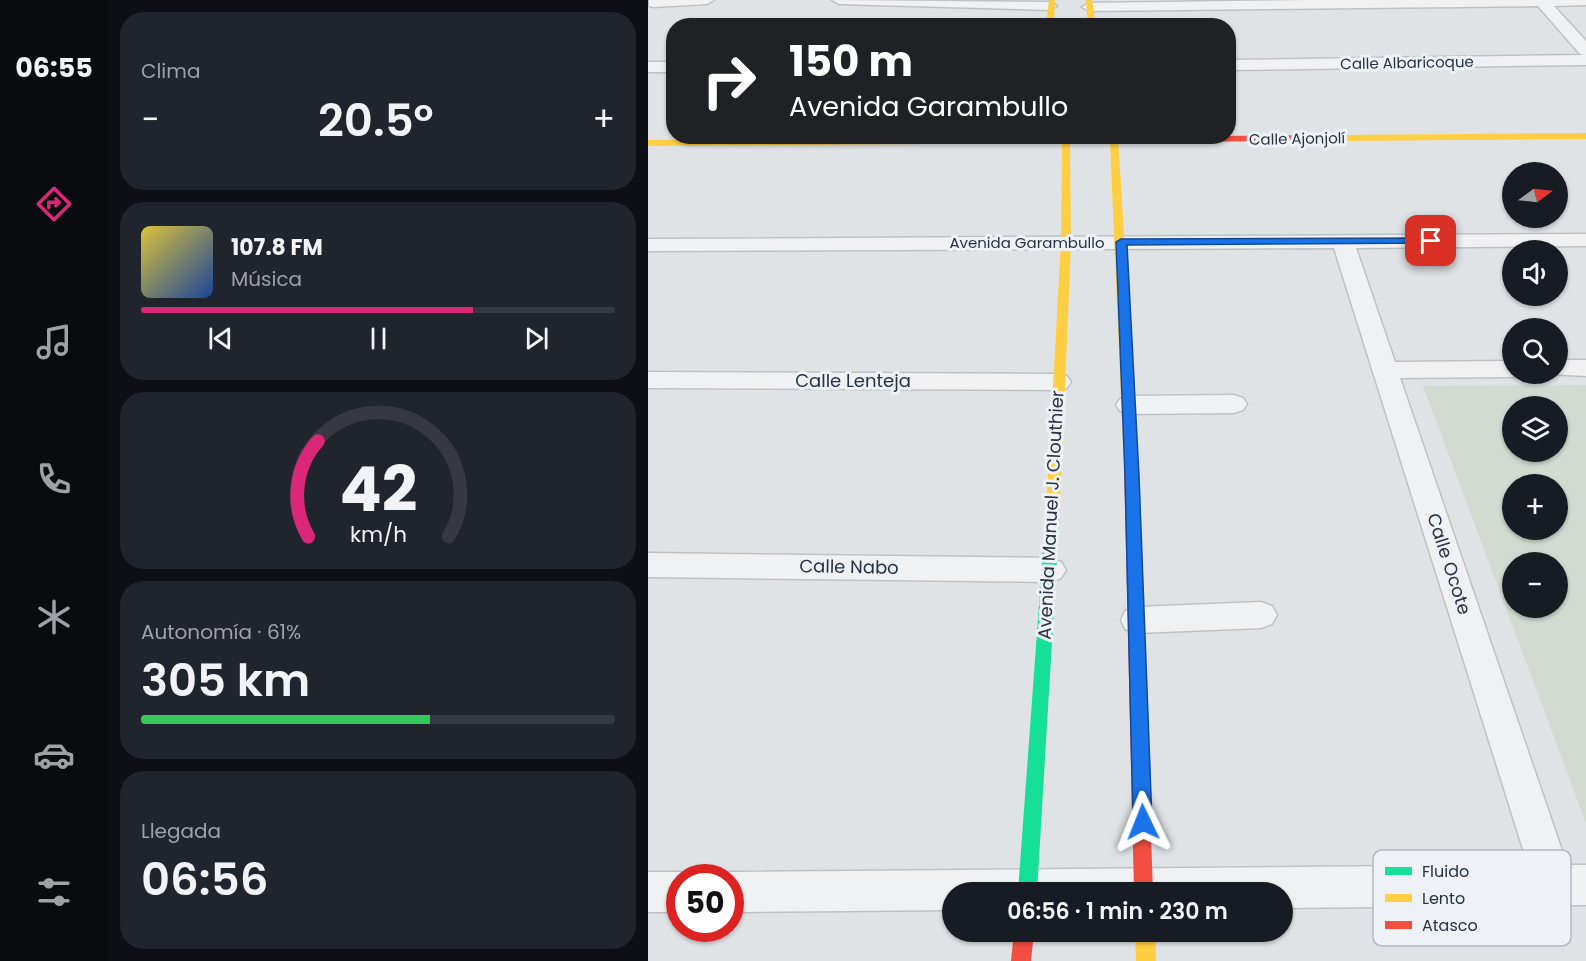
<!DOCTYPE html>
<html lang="es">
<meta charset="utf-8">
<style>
body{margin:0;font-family:Poppins,sans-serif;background:#20242c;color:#f1f3f6;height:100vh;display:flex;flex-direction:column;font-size:22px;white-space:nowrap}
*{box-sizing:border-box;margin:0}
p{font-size:20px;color:#9ea1a6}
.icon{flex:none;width:33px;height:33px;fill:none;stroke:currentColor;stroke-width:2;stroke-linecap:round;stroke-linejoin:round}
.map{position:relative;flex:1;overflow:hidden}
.sheet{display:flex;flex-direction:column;gap:12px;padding:12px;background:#0d0f14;width:540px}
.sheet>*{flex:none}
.guide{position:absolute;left:18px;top:18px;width:570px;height:126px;border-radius:24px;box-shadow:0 2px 4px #0004;background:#202124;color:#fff;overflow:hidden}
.needle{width:39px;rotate:75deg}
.buttons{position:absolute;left:854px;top:162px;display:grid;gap:12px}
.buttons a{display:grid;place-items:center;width:66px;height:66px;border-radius:50%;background:#171b24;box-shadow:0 2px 4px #0004;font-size:30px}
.speed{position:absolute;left:18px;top:864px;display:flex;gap:12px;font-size:30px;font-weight:700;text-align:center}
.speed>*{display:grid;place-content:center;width:78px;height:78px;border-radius:50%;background:#171b24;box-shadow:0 2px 4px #0004;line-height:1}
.speed .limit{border:9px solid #d22;background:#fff;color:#111}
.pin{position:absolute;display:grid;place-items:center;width:51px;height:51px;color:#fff;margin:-26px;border-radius:12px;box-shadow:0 3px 9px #0006}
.me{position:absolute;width:66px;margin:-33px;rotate:358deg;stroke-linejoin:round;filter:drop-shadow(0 0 4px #0008)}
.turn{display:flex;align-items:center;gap:21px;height:126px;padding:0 24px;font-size:27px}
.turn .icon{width:78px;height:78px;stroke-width:2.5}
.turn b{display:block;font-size:42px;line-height:51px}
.big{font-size:45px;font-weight:600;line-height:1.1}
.sheet .widget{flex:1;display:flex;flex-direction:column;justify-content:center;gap:9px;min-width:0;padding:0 21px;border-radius:24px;background:#20242c}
.sheet .dial{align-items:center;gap:0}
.dial svg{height:156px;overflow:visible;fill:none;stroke:#363941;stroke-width:7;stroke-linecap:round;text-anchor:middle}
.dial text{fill:#f1f3f6;stroke:none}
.song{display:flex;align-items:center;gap:18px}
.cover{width:72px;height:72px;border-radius:9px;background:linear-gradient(135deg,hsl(50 70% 55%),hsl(220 70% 35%))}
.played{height:6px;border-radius:3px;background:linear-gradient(90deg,#db2777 70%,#363941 70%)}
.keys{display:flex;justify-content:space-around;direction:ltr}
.heat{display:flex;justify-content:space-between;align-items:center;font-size:33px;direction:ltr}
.charge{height:9px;border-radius:4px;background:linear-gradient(90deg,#34c759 61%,#363941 0)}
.trip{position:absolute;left:294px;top:882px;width:351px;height:60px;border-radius:30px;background:#171b24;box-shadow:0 2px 4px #0004;font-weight:600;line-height:60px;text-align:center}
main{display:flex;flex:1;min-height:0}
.tabs{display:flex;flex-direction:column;width:108px;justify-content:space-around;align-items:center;background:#090b0e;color:#9ea1a6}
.tabs .icon{width:42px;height:42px}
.tabs .selected{color:#db2777}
.tabs b{font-size:27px;color:#f1f3f6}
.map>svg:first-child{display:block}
</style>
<main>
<nav class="tabs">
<b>06:55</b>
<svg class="icon selected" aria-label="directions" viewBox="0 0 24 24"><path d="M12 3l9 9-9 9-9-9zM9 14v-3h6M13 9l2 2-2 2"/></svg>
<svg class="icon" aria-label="music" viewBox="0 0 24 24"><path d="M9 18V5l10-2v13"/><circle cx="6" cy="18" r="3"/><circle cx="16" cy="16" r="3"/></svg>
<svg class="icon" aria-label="phone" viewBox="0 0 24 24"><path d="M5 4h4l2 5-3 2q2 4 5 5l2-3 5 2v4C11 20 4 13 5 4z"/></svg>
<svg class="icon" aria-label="climate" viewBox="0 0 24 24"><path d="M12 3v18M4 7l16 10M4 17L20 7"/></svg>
<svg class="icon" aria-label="car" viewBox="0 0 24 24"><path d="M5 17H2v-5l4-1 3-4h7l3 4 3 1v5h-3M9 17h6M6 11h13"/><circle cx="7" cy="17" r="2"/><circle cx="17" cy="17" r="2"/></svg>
<svg class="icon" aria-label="filters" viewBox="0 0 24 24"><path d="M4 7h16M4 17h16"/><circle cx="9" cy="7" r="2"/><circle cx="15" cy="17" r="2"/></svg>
</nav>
<section class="sheet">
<div class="widget"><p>Clima</p>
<div class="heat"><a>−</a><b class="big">20.5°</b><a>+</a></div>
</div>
<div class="widget">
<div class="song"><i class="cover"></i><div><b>107.8 FM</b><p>Música</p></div></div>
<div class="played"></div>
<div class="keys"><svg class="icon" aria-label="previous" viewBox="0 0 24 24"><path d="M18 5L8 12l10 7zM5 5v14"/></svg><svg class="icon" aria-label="pause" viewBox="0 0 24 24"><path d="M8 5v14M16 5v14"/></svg><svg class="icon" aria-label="next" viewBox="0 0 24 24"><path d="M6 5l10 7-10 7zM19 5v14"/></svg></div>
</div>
<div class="widget dial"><svg viewBox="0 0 100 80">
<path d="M14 69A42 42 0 1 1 86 69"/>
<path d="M14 69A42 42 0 0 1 19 20" stroke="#db2777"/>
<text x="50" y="56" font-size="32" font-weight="700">42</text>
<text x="50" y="72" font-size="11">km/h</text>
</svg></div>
<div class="widget"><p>Autonomía · 61%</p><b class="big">305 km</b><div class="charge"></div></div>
<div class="widget"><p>Llegada</p><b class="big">06:56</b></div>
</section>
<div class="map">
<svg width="938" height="961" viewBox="0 0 938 961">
<rect width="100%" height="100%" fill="#e0e3e6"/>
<path fill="#d2dad1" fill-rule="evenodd" d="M938,385V823L775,386ZM864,406H909V452H864ZM864,484H909V530H864ZM864,562H909V608H864Z"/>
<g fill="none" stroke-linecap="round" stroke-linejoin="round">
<defs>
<path id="street" d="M1,0H66L59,4L6,7L1,6Z
M184,0L402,2L409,6L402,10L191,4Z
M660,0H938V5L906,6L938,41V65L580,70V60L936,55L932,54L890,6L441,11L434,7L441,3Z
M0,62H26V72H0Z
M938,234V246L708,248L747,362L864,361V374H874L864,377L752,378L919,865H938V905L634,908V892H304V910L82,912V878H68L82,872L880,865L686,248L0,251V239Z
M909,360H938V376L900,374H909Z
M0,372L410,374L419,376L423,382L419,388L410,390L0,388Z
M586,395L595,398L599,404L595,410L586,413L481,414L472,411L468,405L472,399L481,396Z
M0,553L402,558L413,562L418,570L413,578L402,582L0,577Z
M613,602L624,606L629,615L624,624L613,628L489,633L477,629L473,620L477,611L489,607Z
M0,872H32L46,878H32V912H0Z"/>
</defs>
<use href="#street" stroke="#bec1c4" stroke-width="3"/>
<use href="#street" fill="#f0f1f3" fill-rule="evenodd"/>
<path fill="#16e098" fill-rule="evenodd" d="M405,504L410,505L412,509L389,892H370L398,509L400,505Z"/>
<path fill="#ffcf43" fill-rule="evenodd" d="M401,0H407L406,26H398Z
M438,0H444L448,26H440Z
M938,133V139L689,141L685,138L689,135Z
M414,136H470L490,465L483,470L476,465L462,142L422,143L423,243L412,509L410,513H400L398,509L413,243L414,143L0,146V140Z
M487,932H507L508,961H488Z"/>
<path fill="#f24e42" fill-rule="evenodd" d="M689,135L692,136V140L459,143L455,140L459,137Z
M483,460L490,465L505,892H486L476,465Z
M366,932H386L383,961H363Z"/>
</g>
<path fill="#1a73e8" stroke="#114b97" stroke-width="1.5" d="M783,238L787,239V243L479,245L491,476L504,822L501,828L495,830L488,828L485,822L477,476L468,242L473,239Z"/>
<g text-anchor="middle" stroke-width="6" stroke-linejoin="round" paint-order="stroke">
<g font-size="15" fill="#273240" stroke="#eef2f6">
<text transform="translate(759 63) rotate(-1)" y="5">Calle Albaricoque</text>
<text transform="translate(649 139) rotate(-1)" y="5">Calle Ajonjolí</text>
<text x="379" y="248">Avenida Garambullo</text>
</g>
<g font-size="18" fill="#273240" stroke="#eef2f6">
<text x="205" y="387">Calle Lenteja</text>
<text transform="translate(403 515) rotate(-87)" y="6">Avenida Manuel J. Clouthier</text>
<text transform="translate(801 564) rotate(72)" y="6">Calle Ocote</text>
<text transform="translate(201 567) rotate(1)" y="6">Calle Nabo</text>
</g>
</g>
<rect x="725" y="850" width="198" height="96" rx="9" fill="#eef2f6" stroke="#b2b8bf" stroke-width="1.5"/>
<rect x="737" y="867" width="27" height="8" fill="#16e098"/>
<rect x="737" y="894" width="27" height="8" fill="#ffcf43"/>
<rect x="737" y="921" width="27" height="8" fill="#f24e42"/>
<g font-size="16" fill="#273240">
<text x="774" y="877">Fluido</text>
<text x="774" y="904">Lento</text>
<text x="774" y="931">Atasco</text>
</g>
</svg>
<div class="buttons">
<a><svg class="needle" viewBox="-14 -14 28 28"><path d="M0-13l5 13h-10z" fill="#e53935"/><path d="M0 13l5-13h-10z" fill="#9ea1a6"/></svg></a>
<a><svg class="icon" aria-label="sound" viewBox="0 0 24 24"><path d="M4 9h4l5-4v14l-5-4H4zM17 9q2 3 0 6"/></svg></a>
<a><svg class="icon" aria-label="search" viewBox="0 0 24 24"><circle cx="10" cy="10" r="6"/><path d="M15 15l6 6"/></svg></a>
<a><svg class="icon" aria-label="layers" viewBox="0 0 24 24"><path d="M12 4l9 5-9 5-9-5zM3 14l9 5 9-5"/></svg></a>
<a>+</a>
<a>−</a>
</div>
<div class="speed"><div class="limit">50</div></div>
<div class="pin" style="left:783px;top:241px;background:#d93025"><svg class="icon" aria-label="arrive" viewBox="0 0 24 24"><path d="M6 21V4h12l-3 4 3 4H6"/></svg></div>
<svg class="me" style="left:495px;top:822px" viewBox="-20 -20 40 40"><path d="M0-17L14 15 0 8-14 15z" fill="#1a73e8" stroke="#fff" stroke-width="4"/></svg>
<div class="trip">06:56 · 1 min · 230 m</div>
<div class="guide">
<div class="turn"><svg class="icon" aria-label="right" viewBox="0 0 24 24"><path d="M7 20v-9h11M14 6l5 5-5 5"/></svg><div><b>150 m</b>Avenida Garambullo</div></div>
</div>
</div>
</main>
